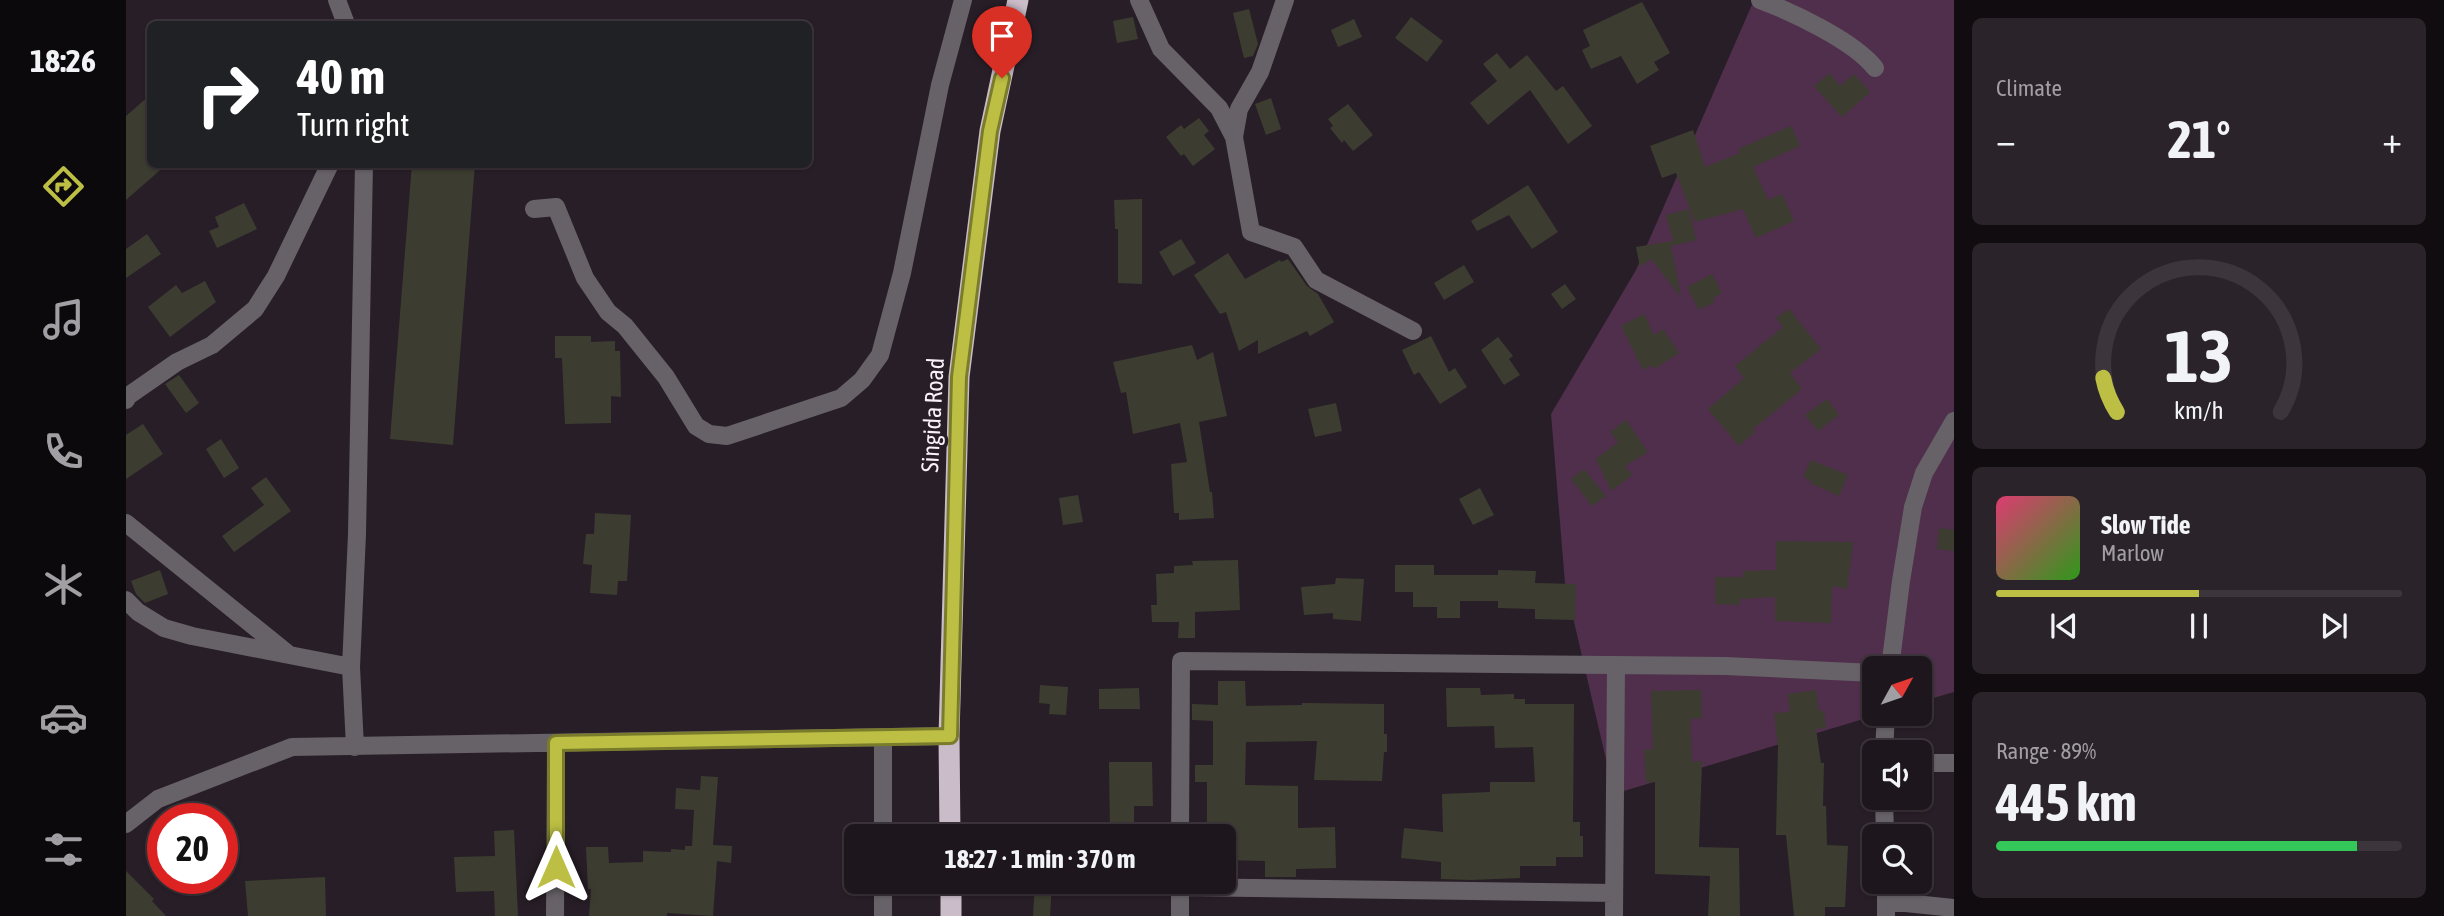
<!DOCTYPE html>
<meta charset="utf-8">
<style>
body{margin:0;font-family:"Asap Condensed",sans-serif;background:#2b232a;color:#f1f3f6;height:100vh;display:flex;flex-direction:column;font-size:26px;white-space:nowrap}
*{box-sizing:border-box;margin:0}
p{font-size:23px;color:#a19fa4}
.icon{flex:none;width:38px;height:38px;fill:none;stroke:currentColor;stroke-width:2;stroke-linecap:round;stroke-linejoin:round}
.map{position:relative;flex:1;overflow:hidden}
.drawer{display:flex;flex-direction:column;gap:18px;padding:18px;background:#100c10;width:490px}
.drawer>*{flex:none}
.top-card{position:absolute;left:21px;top:21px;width:665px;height:147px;border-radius:10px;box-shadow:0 2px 5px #0004,0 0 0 2px #3c353b;background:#202124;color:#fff;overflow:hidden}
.needle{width:46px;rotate:50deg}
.controls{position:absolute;left:1736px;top:656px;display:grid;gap:14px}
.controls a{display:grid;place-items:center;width:70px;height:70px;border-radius:10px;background:#1e161d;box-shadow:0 2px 5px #0004,0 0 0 2px #3c353b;font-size:35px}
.speed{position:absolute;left:21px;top:803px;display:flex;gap:14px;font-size:35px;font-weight:700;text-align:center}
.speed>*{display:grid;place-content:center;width:91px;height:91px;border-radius:50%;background:#1e161d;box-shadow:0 2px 5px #0004,0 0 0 2px #3c353b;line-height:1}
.speed .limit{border:10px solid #d22;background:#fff;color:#111}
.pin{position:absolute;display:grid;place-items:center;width:60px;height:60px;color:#fff;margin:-72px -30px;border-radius:50% 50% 50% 0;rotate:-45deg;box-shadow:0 0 7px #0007}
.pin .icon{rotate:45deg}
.me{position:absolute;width:77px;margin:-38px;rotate:0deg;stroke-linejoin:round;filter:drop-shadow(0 0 5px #0008)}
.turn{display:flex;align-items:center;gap:24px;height:147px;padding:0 35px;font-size:32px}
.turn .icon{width:91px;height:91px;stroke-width:2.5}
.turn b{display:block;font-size:49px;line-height:60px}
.big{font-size:52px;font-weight:700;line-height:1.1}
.drawer .tile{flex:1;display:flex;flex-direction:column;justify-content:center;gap:10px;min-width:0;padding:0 24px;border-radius:10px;background:#2b232a}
.drawer .dial{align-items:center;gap:0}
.dial svg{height:182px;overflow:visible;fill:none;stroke:#3c353b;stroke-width:7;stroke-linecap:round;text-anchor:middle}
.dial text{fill:#f1f3f6;stroke:none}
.song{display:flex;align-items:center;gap:21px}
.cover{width:84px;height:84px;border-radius:10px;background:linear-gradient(135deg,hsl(340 70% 55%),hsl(110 70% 35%))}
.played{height:7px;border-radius:4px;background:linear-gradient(90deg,#bcbf44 50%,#3c353b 50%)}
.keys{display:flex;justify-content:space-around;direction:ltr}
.heat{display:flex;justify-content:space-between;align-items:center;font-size:38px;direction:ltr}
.charge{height:10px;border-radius:5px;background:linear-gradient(90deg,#34c759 89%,#3c353b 0)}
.trip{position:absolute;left:718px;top:824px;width:392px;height:70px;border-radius:10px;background:#1e161d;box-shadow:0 2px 5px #0004,0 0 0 2px #3c353b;font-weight:700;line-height:70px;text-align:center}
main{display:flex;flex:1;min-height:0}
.dock{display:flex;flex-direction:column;width:126px;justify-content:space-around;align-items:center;background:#0c090c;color:#a19fa4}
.dock .icon{width:49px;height:49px}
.dock .current{color:#bcbf44}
.dock b{font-size:32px;color:#f1f3f6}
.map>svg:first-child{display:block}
</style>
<main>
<nav class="dock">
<b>18:26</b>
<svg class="icon current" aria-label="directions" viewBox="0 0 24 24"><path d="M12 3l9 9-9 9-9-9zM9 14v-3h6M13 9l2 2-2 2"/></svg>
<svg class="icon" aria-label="music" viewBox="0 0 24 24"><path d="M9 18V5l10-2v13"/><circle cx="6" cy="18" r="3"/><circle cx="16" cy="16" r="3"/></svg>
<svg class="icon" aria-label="phone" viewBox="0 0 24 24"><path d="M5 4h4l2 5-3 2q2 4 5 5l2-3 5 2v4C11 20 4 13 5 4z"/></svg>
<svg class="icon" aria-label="climate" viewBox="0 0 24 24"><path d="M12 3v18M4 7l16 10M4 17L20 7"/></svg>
<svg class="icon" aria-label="car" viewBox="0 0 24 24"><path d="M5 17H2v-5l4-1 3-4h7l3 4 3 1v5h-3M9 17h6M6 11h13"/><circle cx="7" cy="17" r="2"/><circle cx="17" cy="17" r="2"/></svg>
<svg class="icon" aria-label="filters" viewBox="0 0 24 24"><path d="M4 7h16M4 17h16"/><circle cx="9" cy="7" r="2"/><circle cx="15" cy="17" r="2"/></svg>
</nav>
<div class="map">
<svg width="1828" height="916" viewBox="0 0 1828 916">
<rect width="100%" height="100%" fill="#281e27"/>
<path fill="#4f2f4b" d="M1628,0H1828V692L1794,702V668H1748V714H1754L1488,794L1439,583L1425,414L1510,270Z"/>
<path fill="#3c3d30" d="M1516,2L1544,53L1528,62L1533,70L1511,84L1495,56L1465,69L1456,50L1464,46L1457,30Z
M1123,9L1132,44L1127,56L1118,58L1107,13Z
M1007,17L1012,39L991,43L987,21Z
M1285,17L1317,41L1301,62L1269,38Z
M1228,19L1236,37L1212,47L1205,30Z
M1371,53L1384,69L1401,55L1430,91L1437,86L1466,126L1442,144L1404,90L1362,125L1344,103L1371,81L1357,64Z
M1704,73L1714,86L1728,74L1744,92L1716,117L1688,86Z
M24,95V164H41L0,200V116Z
M1145,98L1155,129L1140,135L1129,104Z
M1222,104L1247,135L1227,151L1218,140L1216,143L1204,128L1207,126L1202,119Z
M1073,118L1083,131L1078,135L1089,149L1067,166L1058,154L1055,156L1040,137L1055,125L1058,129Z
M1665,126L1674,146L1627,167L1642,200L1656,194L1668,221L1630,238L1617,209L1569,222L1550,173L1536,178L1524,146L1567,130L1579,167L1614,153L1612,149Z
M286,164H349L327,445L264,439Z
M1402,185L1432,232L1406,249L1383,215L1351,231L1345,221Z
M1016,199V284L992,283V229H989L988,200Z
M118,203L131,229L91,248L83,231L93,227L89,217Z
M1563,209L1570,240L1545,246L1555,297L1525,259L1514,267L1510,247L1547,241L1540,215Z
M21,234L35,254L0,278V249Z
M1055,239L1070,263L1047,276L1033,252Z
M1102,253L1119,279L1154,260L1155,262L1162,259L1181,286L1192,294L1208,322L1184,336L1181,331L1132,354V340L1113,351L1100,312L1094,314L1068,275Z
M1338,265L1348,282L1318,300L1308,283Z
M1586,274L1596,293L1587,298L1589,302L1573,310L1561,287Z
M79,281L90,302L44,337L22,307L50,285L56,293Z
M1439,284L1450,299L1436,309L1425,294Z
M1663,309L1695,349L1664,373L1676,389L1627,429L1629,432L1613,446L1582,409L1618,378L1609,366L1657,327L1650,318Z
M1518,314L1528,335L1537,329L1553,353L1528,369L1525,365L1517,370L1495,326Z
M429,336H465V342L489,341V351H494L495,397L485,396V423L439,424L436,358H429Z
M1305,336L1323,372L1329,368L1341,387L1314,404L1293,372L1288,375L1276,350Z
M1372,337L1387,356L1383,359L1394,375L1378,385L1355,350Z
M1066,345L1071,360L1087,352L1101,416L1073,422L1084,492H1086L1088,518L1053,520V513H1048L1045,464L1061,462L1054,423L1007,434L1000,392L995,393L987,362Z
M53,375L73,403L60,413L39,384Z
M1701,399L1713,415L1692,431L1679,415Z
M1210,403L1216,431L1189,437L1182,409Z
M1500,420L1522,452L1499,466L1506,475L1485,491L1470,459L1492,442L1484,432Z
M17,424L37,454L0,479V435Z
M95,439L113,468L98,478L80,449Z
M1685,460L1722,475L1713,496L1684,483L1685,480L1677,477Z
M1458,469L1480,496L1466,506L1445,479Z
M140,477L165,511L108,552L96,536L138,505L125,488Z
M1354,488L1368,515L1347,525L1333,499Z
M952,495L957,522L937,525L933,498Z
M469,513L505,515L501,581H492L491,595L464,593L466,565L457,564L460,534H468Z
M1813,528L1828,530V551L1811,549Z
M1650,541L1727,542L1721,589L1706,586L1705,623L1649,621V597L1614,599V605L1589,604V577H1617V571L1650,570Z
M1112,560L1114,610L1069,612V638H1052L1053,622H1026L1025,605H1031L1030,574L1048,573V566L1067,565L1066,561Z
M1269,565H1308V575H1372V570L1410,571L1409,583L1450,584L1449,620L1409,619V609L1372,608V601H1334V618H1311V607H1287V592H1269Z
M34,570L42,594L19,603L10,594L5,581Z
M1210,578L1238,579L1235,621L1207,619V613L1178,615L1175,587L1209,584Z
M1092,681H1119L1120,706L1176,705V703L1258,704V734H1261V752H1258L1256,781L1188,780L1191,741L1120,742L1119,785L1172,786V828L1209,827L1210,868L1170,869V877H1139V861L1097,860V836H1081V782H1069V765H1087V721L1066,720V704L1092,705Z
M914,685L942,687L940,715L923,714L924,704L913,703Z
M1013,688L1014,709H973V689Z
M1320,688H1354L1355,695L1388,694V699H1399V704H1448L1447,822H1454V836H1457V857H1430V866H1394V878L1345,880L1315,879V862L1275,858L1278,828L1317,832L1316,794L1364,792V782H1409L1407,747L1369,748L1368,726L1321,727Z
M1575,690L1576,718L1564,719L1566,762L1576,761L1573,847L1613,848L1614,916H1582L1584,876L1529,874V782L1520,783L1518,750L1527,749L1525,691Z
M1690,690L1693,711H1698L1700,728L1690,729L1695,763H1698L1697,806H1700L1701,845L1722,846L1719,907H1699V916H1668L1660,835H1650L1652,746L1648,713L1664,712L1662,694Z
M983,762H1026L1027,806H1008V836H984Z
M575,776L592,777L587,845L606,846L605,863L591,861L587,916L541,913V916H463L465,889H462L460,847H482L483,863L517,862V851L545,852V849L559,850V846H566L568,810L549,809L550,788L574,790Z
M388,830L392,916H369L368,891L330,892L328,857L369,856L368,831Z
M0,871L28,899L26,901L40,916H0Z
M199,877L200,916H122L119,881Z
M909,882H926L924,916H907Z"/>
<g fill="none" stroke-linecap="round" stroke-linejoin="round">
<path stroke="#676267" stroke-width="18" d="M211,0L220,24
M1013,0L1035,49L1093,108L1108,137L1125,232L1168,247L1190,280L1287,331
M1634,0C1666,12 1728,41 1749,68
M1108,137L1113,109L1134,72L1159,0
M408,209L430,207L459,278L482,312L499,326L540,377L570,426L583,434L601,436L715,398L736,380L754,355L776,273L814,85L837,0
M0,400L2,396L51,362L86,345L129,309L150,276L204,164
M0,523L161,653
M0,600L12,612L38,628L66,636L225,667
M1764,668L1775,581L1787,507L1798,473L1828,421
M757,737V836
M229,747L225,667L231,534L238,164
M1758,752L1760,714
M1794,763H1828
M1758,798L1759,836
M0,824L32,799L166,747L823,736
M1054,836L1055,661L1599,666L1748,673
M757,882V916
M1760,882V916
M1054,887L1488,893
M1760,901L1828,908
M429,916L430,743
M1054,916V882
M1488,916L1490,665"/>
<path stroke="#cabcc8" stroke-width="21" d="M824,836L823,736L833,377L864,131L892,0
M825,882V916"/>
</g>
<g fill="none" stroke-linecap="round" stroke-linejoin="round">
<defs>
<path id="route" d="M430,867V743L824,736L833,377L864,131L876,78"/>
</defs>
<use href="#route" stroke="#7a7c2c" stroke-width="18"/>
<use href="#route" stroke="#bcbf44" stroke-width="12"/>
</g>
<g text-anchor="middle" stroke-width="7" stroke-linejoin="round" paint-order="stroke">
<g font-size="24" fill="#f8f1f7" stroke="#281e27">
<text transform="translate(807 415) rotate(-87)" y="8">Singida Road</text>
</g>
</g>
</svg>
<div class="controls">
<a><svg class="needle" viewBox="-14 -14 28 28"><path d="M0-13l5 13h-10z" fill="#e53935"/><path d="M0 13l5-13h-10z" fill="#a19fa4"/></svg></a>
<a><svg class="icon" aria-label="sound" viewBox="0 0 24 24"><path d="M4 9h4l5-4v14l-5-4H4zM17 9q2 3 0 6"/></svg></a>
<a><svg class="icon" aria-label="search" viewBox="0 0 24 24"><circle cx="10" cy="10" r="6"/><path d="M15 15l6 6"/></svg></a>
</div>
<div class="speed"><div class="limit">20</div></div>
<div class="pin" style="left:876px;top:78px;background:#d93025"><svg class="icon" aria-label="arrive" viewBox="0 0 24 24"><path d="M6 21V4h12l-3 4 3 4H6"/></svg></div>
<svg class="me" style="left:430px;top:867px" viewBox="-20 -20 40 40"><path d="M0-17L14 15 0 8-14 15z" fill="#bcbf44" stroke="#fff" stroke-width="4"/></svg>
<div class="trip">18:27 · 1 min · 370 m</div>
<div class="top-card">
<div class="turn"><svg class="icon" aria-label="right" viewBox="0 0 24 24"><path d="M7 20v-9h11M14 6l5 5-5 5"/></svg><div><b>40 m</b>Turn right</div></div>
</div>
</div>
<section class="drawer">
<div class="tile"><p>Climate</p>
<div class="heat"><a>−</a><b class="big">21°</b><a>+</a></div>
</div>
<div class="tile dial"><svg viewBox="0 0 100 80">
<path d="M14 69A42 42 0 1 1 86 69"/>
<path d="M14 69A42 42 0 0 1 8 54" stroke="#bcbf44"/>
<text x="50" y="56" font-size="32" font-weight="700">13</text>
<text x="50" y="72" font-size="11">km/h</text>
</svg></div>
<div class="tile">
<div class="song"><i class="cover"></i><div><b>Slow Tide</b><p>Marlow</p></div></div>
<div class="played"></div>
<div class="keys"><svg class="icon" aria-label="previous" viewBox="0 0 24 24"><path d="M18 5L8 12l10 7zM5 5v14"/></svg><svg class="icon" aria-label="pause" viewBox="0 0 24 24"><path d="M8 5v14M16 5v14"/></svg><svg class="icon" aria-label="next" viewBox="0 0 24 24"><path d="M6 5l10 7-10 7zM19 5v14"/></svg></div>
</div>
<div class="tile"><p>Range · 89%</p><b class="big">445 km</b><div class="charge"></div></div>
</section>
</main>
